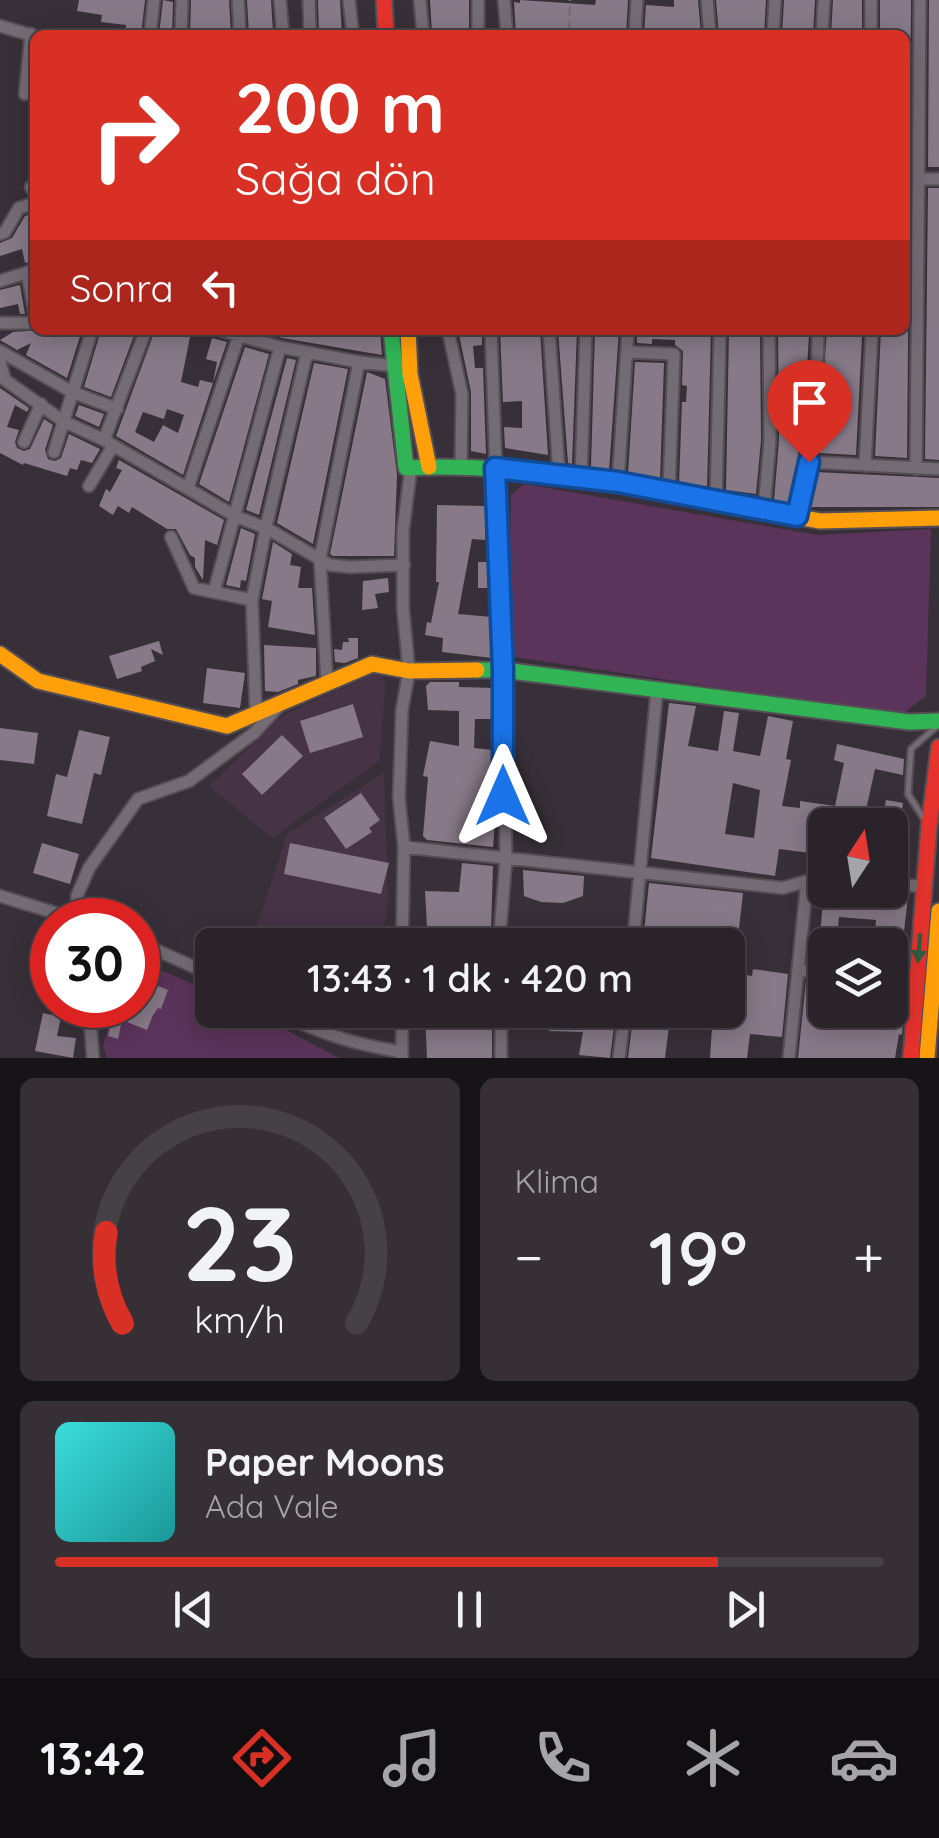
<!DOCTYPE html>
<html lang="tr">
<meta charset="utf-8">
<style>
body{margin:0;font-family:Quicksand,sans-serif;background:#363036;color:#f1f3f6;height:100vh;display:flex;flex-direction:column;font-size:38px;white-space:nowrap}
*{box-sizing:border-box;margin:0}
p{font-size:32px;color:#a5a4a8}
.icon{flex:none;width:55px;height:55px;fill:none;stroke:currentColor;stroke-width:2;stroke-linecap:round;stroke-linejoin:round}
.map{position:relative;height:1058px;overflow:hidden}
.side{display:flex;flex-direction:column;gap:20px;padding:20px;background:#171417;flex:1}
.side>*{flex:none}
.banner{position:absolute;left:30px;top:30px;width:880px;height:305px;border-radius:15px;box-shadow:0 5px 25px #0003,0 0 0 2px #464147;background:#d93025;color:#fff;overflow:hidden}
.needle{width:65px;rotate:12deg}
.buttons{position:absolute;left:808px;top:808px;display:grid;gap:20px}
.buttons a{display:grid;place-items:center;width:100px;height:100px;border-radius:15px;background:#2a242a;box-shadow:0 5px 25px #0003,0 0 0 2px #464147;font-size:50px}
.speed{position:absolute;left:30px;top:898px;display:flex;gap:20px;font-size:50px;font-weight:700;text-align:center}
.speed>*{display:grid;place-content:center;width:130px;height:130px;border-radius:50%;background:#2a242a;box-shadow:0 5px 25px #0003,0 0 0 2px #464147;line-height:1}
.speed .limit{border:15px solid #d22;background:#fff;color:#111}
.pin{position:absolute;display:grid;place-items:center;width:85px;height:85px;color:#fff;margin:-102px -42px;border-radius:50% 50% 50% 0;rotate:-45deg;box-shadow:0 0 10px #0007}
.pin .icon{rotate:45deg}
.me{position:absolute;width:110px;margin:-55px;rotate:0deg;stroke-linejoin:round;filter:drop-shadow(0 0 8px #0008)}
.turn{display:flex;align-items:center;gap:35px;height:210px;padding:0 40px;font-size:45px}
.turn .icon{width:130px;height:130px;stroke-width:2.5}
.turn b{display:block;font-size:70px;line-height:85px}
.then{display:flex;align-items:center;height:95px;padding:0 40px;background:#0003;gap:20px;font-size:38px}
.big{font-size:75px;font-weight:600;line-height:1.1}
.side .card{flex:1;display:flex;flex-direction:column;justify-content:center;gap:15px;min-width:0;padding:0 35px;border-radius:15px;background:#363036}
.side .dial{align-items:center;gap:0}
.dial svg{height:260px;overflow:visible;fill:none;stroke:#464147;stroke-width:7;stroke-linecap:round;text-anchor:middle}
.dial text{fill:#f1f3f6;stroke:none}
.song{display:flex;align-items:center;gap:30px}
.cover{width:120px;height:120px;border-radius:15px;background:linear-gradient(135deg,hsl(180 70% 55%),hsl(180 70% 35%))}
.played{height:10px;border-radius:5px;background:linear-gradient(90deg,#d93025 80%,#464147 80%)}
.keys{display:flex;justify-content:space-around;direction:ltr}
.heat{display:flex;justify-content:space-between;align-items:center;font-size:55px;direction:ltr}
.side .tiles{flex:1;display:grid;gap:20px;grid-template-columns:1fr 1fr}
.card:last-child{grid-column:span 2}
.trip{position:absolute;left:195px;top:928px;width:550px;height:100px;border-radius:15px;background:#2a242a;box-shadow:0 5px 25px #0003,0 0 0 2px #464147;font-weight:600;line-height:100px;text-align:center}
.tabs{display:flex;height:160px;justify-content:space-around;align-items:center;background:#110e11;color:#a5a4a8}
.tabs .icon{width:70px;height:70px}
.tabs .on{color:#d93025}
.tabs b{font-size:45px;color:#f1f3f6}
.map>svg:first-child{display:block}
</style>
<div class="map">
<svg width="939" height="1058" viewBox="0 0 939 1058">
<rect width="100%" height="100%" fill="#383038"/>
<path fill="#463346" d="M380,670L386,684L379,761L272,838L209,786L282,716Z
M384,773L388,902L384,928L389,945H251L287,834Z"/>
<path fill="#5b345b" d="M524,484L817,535L931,529L926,696L901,715L508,656L511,495Z
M138,964L151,966L212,992V1010H248L339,1058H107L103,1047L114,1005H138Z"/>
<path fill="#877987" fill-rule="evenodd" d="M79,0H145L141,35L126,30V25L101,22L102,15L77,11Z
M163,0L173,2L172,35H159Z
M191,0H229L231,35H190Z
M247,0H271L273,32L249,35Z
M318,0H340L342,35H319Z
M430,0H469V35L432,33Z
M520,0L595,5L596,0H628L626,35H516L514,2L520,3Z
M674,0H698L701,35L669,31V35H644L646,5L674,7Z
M716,0H766L764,35H719Z
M784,0H815L813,35H782Z
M833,0H862V35H831Z
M880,0H911L907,458L875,456L881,330H905V35H880Z
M929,0H939V167H928Z
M928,188H939V460L925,459Z
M35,213V261L25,263L22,249L0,256V243L12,238L25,216Z
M20,285L25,314H20L18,304L0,308V290Z
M41,330H82L67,378L26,355L31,343L17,350L0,340L13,332Z
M101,330L135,333L111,397L84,387Z
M155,330L173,335L174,330L191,332L181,382L198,387L200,380L213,383L183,475L116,436ZM167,409L184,415L178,433L163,425L154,442L135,432L143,412L164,419Z
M254,330H380L382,355L282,338Z
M458,330H482V345L473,346L475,368H483L486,454L471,451V392Z
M500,330H540L548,455L505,448L504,427L522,428V401L503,402Z
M558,330H577L572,464L568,463Z
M595,330H619L609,471L591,467Z
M637,330H711L707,489L679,484L682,402H686L687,386L682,385L683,351L675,345V340L652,339V344L637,343Z
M729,330H760L761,440L756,494L726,490Z
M778,330L809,335L806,387L795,386L794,417L804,418L790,504L774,501L779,440Z
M827,330L840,331L839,335L862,337L856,455L818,453Z
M212,338L227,342L213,383L217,362L206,359Z
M245,347L269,354L229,502L199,484Z
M287,358L296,360L259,515L246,510Z
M635,362L664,363L660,480L628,474Z
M314,363L348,369L313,544L277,523Z
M367,372L385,379L397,475L394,556H333L330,554Z
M0,388L29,408L27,412L15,405L7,427L19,430L15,442L17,448L24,451L30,449L44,419L53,425L45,450L48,459L55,461L61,458L69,434L100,449L92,463L81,460L77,470L70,468L67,476L24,463L23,465L0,453Z
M79,405L104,414L99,427L75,416Z
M119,460L224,520L217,545L205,540L203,580L195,567V558L190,555L176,529H167L132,507L129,513L118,506L113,515L99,506L106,489L110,492L122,470L116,468Z
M815,472L939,478V507H808Z
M437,505L486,506L485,540L472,539L458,614L492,617V658L442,652L443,638L425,635L427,622L431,623L439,582H436Z
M241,528L255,534L246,581L241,580L240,588L226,585Z
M273,542L292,554L290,565L301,567L298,588H312L315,635L268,627L272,601L262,599Z
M478,562H490L491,588H478Z
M388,578L389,592L375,594L378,608L362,610L363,581Z
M348,638H358V658L345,663L335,662L334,649L342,650L343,642H349Z
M159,641L163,655L151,649L155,661L141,667L142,671L117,679L109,656Z
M264,645L316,648V676L298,680V684L278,692L265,691Z
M207,668L245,673L240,708L203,703Z
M430,682H459V687L494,688L493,719H475L474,748L493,750L490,788L494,789L490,821L495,822L493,847L427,840L423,836L428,777L423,776L430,741L459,746V711L428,710L426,686Z
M669,703L696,706L688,746L718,751L724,711L739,713L733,751L760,756L768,716L793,721L786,759L791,760L782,806L800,808V801L835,806L844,763L834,760L837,744L904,759L903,775L875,769L866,810L884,812L886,800L903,803L895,861H890V825H825V855L779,849L775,876L651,858ZM733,783L760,790L754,838L725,834Z
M353,704L363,737L310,753L300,721Z
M0,728L38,733L34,764L0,760Z
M79,730L110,737L101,775L94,773L82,824L47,816L56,774L67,777Z
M282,735L303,756L262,795L242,774Z
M361,793L380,820L369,828L372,832L346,849L324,818Z
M42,843L79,854L70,884L33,873Z
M290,843L389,863L381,894L284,874Z
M462,863L493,866L491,930L427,927L425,891L459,892Z
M523,870L584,876L583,896L563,903L541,902L524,896Z
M649,883L743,893L734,973L752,976L753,969L788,974L782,1037L750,1034L747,1058H710L713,1013L728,1015V945H680L681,940L644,932Z
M833,890L908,897L900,966L890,965V945H874L876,920L839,917L837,937L857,939L856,945H819L824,891Z
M52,965V986L42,994L32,980Z
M138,978L168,990L161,1009L158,1008L153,1015L147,1030L122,1020L118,1039L108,1036L112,1017L99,1011L98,1005H138Z
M806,980L825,982V1010H890V990L902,992L899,1019L903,1020L902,1035L899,1034L895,1058H798Z
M425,1010H492V1058H427Z
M549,1010H616L610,1058L579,1055L583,1032L549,1031Z
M634,1010H671L665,1058H628Z
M43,1013L61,1017L57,1036L76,1038L73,1058L35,1051Z"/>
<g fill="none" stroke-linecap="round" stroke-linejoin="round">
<defs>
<path id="lane" d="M924,819L908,794L911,749L937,726"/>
<path id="street" d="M238,0L240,35
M280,0L283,35
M309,0L310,35
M349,0L353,35
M420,0L423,35
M504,0L507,35
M707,0L710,35
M0,26L34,36
M150,35L154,0
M181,35L182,0
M478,35V0
M635,35L637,0
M773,35L775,0
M822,35L824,0
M871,35V0
M25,94L31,34
M919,179H939
M31,187L35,193
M0,234L5,232L19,208L35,203
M27,272L35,315
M0,281L35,270
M0,323H35
M220,330L280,347L359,362
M448,330L462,394L461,465
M491,330L503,670L506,859L499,945
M549,330L559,473
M0,351L72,392L117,409
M628,352L674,354L669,491
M0,362L5,380L63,421L104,440L235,516L268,529L330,565L350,567L404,565
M104,440L146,330
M24,442L41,404
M54,452L92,330
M809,462L939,469
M865,466L872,330
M916,469L920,0
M581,477L586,330
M618,483L628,330
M89,486L113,446
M188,488L239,335
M716,501L720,330
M764,510L770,440L769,330
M797,516C810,454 818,393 818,330
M171,537L194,588L252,600L256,713
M214,592L280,347
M252,600L266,527L307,352
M327,683L320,559L359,362L395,366
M404,847L783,888L807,881L825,882
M890,885L924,886
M0,896L78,920
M78,920L77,896L89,868L138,799L189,781L254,733L279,706
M402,936L633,945L657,689
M138,942L212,975
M402,945L404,847L399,798L402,710L409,671L403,608V531L411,467
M798,970L825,973
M890,981L916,984
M89,1005L93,1058
M275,1010C316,1033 355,1044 401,1052
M402,1010V1058
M501,1010V1058
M619,1058L625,1010
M789,1058L807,881"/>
<path id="fast" d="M391,330L406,468C500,463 589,479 682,496
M477,670H503L909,722L939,721"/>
<path id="slow" d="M408,330L410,374L429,467
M682,496L820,521L939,518
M0,654L38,681L227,726L372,664L409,671L477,670
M927,1058L939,911"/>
<path id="jam" d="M384,0L386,35
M911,1058L929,826L939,747"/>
</defs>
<use href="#lane" stroke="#554f55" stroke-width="9"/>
<use href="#street" stroke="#554f55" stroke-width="15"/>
<use href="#fast" stroke="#554f55" stroke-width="19"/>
<use href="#slow" stroke="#554f55" stroke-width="19"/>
<use href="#jam" stroke="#554f55" stroke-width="19"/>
<path stroke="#756f74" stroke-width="2.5" stroke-dasharray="10 5" stroke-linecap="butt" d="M569,31L570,0"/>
<use href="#lane" stroke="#746c74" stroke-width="5"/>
<use href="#street" stroke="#746c74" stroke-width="11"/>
<use href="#fast" stroke="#30b455" stroke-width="15"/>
<use href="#slow" stroke="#ff9f0a" stroke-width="15"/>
<use href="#jam" stroke="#e5322d" stroke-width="15"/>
</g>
<defs><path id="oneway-solid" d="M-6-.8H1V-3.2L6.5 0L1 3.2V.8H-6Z" transform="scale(2.5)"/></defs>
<use fill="#315c3f" href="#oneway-solid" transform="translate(919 948) rotate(95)"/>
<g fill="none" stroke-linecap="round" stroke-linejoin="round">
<defs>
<path id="route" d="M503,796V670L495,468L618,482L797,516L809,462"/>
</defs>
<use href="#route" stroke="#114b97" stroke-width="25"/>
<use href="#route" stroke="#1a73e8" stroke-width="18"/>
</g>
</svg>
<div class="buttons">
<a><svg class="needle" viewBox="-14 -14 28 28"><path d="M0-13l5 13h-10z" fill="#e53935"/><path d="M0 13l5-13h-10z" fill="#a5a4a8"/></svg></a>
<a><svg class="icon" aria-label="layers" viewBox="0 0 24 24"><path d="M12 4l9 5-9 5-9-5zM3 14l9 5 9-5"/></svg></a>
</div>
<div class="speed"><div class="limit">30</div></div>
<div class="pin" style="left:809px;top:462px;background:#d93025"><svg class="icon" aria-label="arrive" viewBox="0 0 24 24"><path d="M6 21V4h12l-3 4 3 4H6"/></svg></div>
<svg class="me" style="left:503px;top:796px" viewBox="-20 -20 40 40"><path d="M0-17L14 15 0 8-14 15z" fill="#1a73e8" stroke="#fff" stroke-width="4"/></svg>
<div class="trip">13:43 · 1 dk · 420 m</div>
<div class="banner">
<div class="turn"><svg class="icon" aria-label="right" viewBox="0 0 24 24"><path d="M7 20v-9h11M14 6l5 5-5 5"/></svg><div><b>200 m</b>Sağa dön</div></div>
<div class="then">Sonra<svg class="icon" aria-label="left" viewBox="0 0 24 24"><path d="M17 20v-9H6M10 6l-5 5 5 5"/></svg></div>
</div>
</div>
<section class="side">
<div class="tiles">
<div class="card dial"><svg viewBox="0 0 100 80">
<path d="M14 69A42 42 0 1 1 86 69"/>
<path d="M14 69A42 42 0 0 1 9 41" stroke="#d93025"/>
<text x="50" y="56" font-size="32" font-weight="700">23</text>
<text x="50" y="72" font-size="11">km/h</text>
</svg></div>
<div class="card"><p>Klima</p>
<div class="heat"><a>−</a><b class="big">19°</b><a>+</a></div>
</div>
<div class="card">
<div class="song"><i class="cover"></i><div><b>Paper Moons</b><p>Ada Vale</p></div></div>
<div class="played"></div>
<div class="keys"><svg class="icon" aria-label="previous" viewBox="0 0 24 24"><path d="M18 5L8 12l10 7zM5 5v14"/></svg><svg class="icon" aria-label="pause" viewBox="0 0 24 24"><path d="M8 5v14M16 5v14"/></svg><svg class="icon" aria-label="next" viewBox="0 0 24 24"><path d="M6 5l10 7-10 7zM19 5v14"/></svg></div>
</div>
</div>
</section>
<nav class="tabs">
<b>13:42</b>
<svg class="icon on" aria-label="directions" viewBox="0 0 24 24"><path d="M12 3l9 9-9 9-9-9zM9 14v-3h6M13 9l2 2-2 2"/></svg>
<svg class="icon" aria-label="music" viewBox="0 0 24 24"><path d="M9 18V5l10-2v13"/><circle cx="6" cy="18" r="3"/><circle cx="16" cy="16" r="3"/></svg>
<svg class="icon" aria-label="phone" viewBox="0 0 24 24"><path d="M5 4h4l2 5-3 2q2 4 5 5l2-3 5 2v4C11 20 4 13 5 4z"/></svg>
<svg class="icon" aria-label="climate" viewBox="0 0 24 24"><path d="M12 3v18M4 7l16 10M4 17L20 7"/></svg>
<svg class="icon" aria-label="car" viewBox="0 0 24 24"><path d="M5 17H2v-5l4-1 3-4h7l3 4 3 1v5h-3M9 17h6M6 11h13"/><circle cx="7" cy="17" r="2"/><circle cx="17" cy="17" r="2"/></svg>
</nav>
